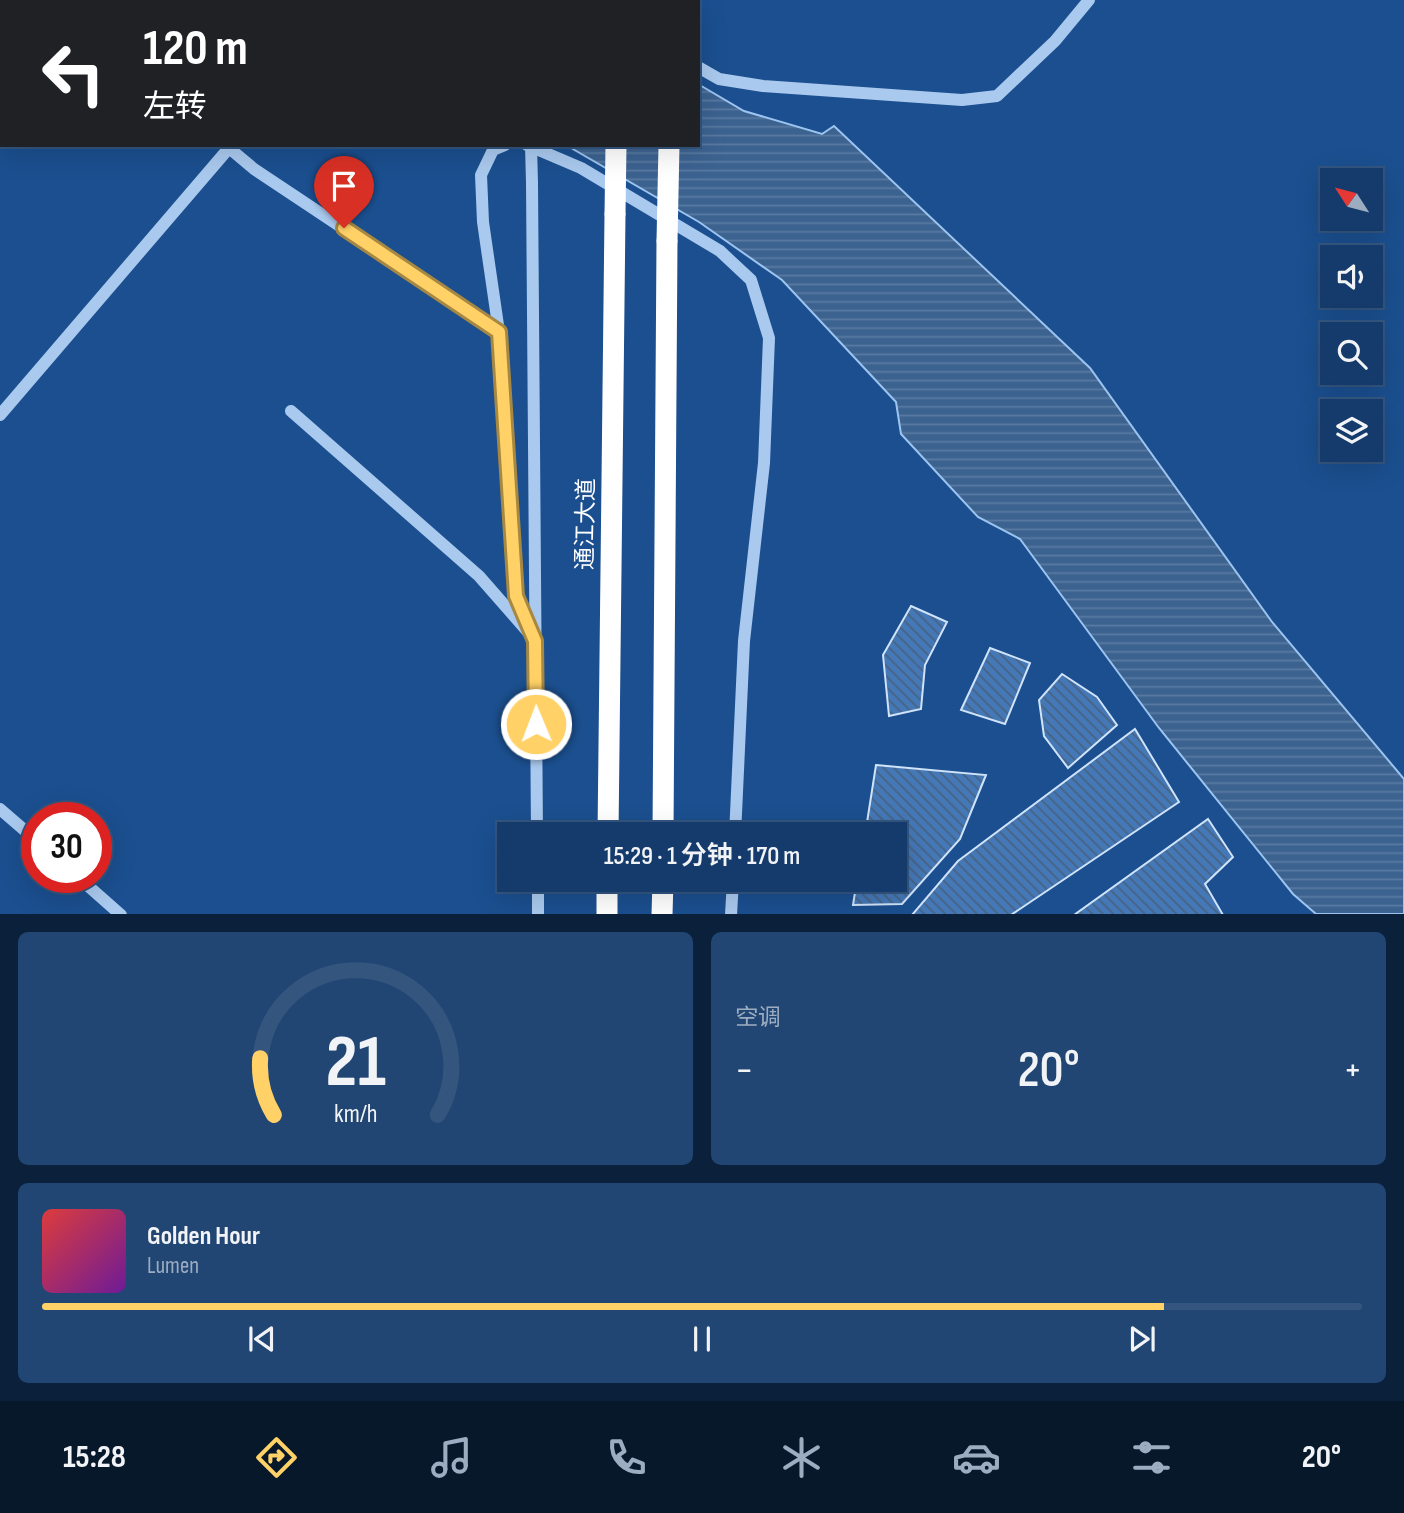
<!DOCTYPE html>
<html lang="zh">
<meta charset="utf-8">
<style>
body{margin:0;font-family:"Sofia Sans Condensed","Noto Sans SC",sans-serif;background:#214673;color:#f1f3f6;height:100vh;display:flex;flex-direction:column;font-size:26px;white-space:nowrap}
*{box-sizing:border-box;margin:0}
p{font-size:23px;color:#9dadc1}
.icon{flex:none;width:38px;height:38px;fill:none;stroke:currentColor;stroke-width:2;stroke-linecap:round;stroke-linejoin:round}
.map{position:relative;height:914px;overflow:hidden}
.drawer{display:flex;flex-direction:column;gap:18px;padding:18px;background:#0b203b;flex:1}
.drawer>*{flex:none}
.hud{position:absolute;left:0px;top:0px;width:700px;height:147px;box-shadow:0 7px 28px #0002,0 0 0 2px #33557e;background:#202124;color:#fff;overflow:hidden}
.needle{width:46px;rotate:306deg}
.controls{position:absolute;left:1320px;top:168px;display:grid;gap:14px}
.controls a{display:grid;place-items:center;width:63px;height:63px;border-radius:0px;background:#143b6b;box-shadow:0 7px 28px #0002,0 0 0 2px #33557e;font-size:35px}
.speed{position:absolute;left:21px;top:802px;display:flex;gap:14px;font-size:35px;font-weight:700;text-align:center}
.speed>*{display:grid;place-content:center;width:91px;height:91px;border-radius:50%;background:#143b6b;box-shadow:0 7px 28px #0002,0 0 0 2px #33557e;line-height:1}
.speed .limit{border:10px solid #d22;background:#fff;color:#111}
.pin{position:absolute;display:grid;place-items:center;width:60px;height:60px;color:#fff;margin:-72px -30px;border-radius:50% 50% 50% 0;rotate:-45deg;box-shadow:0 0 7px #0007}
.pin .icon{rotate:45deg}
.me{position:absolute;width:77px;margin:-38px;rotate:359deg;stroke-linejoin:round;filter:drop-shadow(0 0 5px #0008)}
.turn{display:flex;align-items:center;gap:24px;height:147px;padding:0 28px;font-size:32px}
.turn .icon{width:91px;height:91px;stroke-width:2.5}
.turn b{display:block;font-size:49px;line-height:60px}
.big{font-size:52px;font-weight:600;line-height:1.1}
.drawer .tile{flex:1;display:flex;flex-direction:column;justify-content:center;gap:10px;min-width:0;padding:0 24px;border-radius:10px;background:#214673}
.drawer .dial{align-items:center;gap:0}
.dial svg{height:182px;overflow:visible;fill:none;stroke:#33557e;stroke-width:7;stroke-linecap:round;text-anchor:middle}
.dial text{fill:#f1f3f6;stroke:none}
.song{display:flex;align-items:center;gap:21px}
.cover{width:84px;height:84px;border-radius:10px;background:linear-gradient(135deg,hsl(0 70% 55%),hsl(280 70% 35%))}
.played{height:7px;border-radius:4px;background:linear-gradient(90deg,#ffd166 85%,#33557e 85%)}
.keys{display:flex;justify-content:space-around;direction:ltr}
.heat{display:flex;justify-content:space-between;align-items:center;font-size:38px;direction:ltr}
.drawer .tiles{flex:1;display:grid;gap:18px;grid-template-columns:1fr 1fr}
.tile:last-child{grid-column:span 2}
.trip{position:absolute;left:497px;top:822px;width:410px;height:70px;border-radius:0px;background:#143b6b;box-shadow:0 7px 28px #0002,0 0 0 2px #33557e;font-weight:600;line-height:70px;text-align:center}
.dock{display:flex;height:112px;justify-content:space-around;align-items:center;background:#08182b;color:#9dadc1}
.dock .icon{width:49px;height:49px}
.dock .current{color:#ffd166}
.dock b{font-size:32px;color:#f1f3f6}
.map>svg:first-child{display:block}
</style>
<div class="map">
<svg width="1404" height="915" viewBox="0 0 1404 915">
<defs>
<pattern id="water-rules" width="6" height="5" patternUnits="userSpaceOnUse" patternTransform="scale(1.75)"><rect width="6" height="5" fill="#3c6290"/><path d="M0 2.5h6" fill="none" stroke="#597aa1"/></pattern>
<pattern id="building-back-hatch" width="6" height="6" patternUnits="userSpaceOnUse" patternTransform="scale(1.75)"><rect width="6" height="6" fill="#4478b7"/><path d="M-1 5l2 2M0 0l6 6M5-1l2 2" fill="none" stroke="#486282"/></pattern>
</defs>
<rect width="100%" height="100%" fill="#1b4f8f"/>
<path fill="url(#water-rules)" stroke="#9cc4f0" stroke-width="2" d="M698,84L744,111L822,134L834,126L1090,368L1272,622L1404,779V914H1316L1293,894L1159,728L1020,539L978,517L901,434L896,402L782,280L699,222L566,145H698Z"/>
<path fill="url(#building-back-hatch)" stroke="#cfe3fa" stroke-width="2" d="M911,606L947,622L925,665L921,709L889,716L883,655Z
M990,648L1030,663L1005,724L961,710Z
M1062,674L1097,697L1117,725L1068,768L1044,736L1039,700Z
M1135,729L1179,802L1011,915H912L958,861Z
M876,765L986,775L960,839L902,904L853,905L857,880H894V835H865Z
M1208,819L1233,857L1205,884L1223,915H1074Z"/>
<g fill="none" stroke-linecap="round" stroke-linejoin="round">
<path stroke="#a9c9ee" stroke-width="12" d="M529,0V2
M576,0L579,2
M698,67L719,79L763,86L962,100L997,96L1055,41L1089,0
M505,145L493,150L481,175L483,222L499,332L516,596L532,634
M527,145L581,168L720,251L751,280L769,338L764,463L744,641L735,835
M532,183L537,835
M291,411L479,576L528,632
M0,415L229,148L254,169L499,332
M0,809L37,841
M78,877L121,915
M538,880V915
M731,915L733,880"/>
<path stroke="#fff" stroke-width="21" d="M617,2V0
M672,2V0
M608,835L615,214
M663,835L667,241
M607,915V880
M662,915L663,880"/>
<path stroke="#a9c9ee" stroke-width="12" d="M531,145L532,183"/>
<path stroke="#fff" stroke-width="21" d="M615,214L616,145
M667,241L669,145"/>
</g>
<g fill="none" stroke-linecap="round" stroke-linejoin="round">
<defs>
<path id="route" d="M344,228L499,332L516,596L535,641L536,724"/>
</defs>
<use href="#route" stroke="#a68842" stroke-width="18"/>
<use href="#route" stroke="#ffd166" stroke-width="12"/>
</g>
<g text-anchor="middle" stroke-width="5" stroke-linejoin="round" paint-order="stroke">
<g font-size="23" fill="#fff" stroke="#1b4f8f">
<text transform="translate(585 524) rotate(-89)" y="8">通江大道</text>
</g>
</g>
</svg>
<div class="controls">
<a><svg class="needle" viewBox="-14 -14 28 28"><path d="M0-13l5 13h-10z" fill="#e53935"/><path d="M0 13l5-13h-10z" fill="#9dadc1"/></svg></a>
<a><svg class="icon" aria-label="sound" viewBox="0 0 24 24"><path d="M4 9h4l5-4v14l-5-4H4zM17 9q2 3 0 6"/></svg></a>
<a><svg class="icon" aria-label="search" viewBox="0 0 24 24"><circle cx="10" cy="10" r="6"/><path d="M15 15l6 6"/></svg></a>
<a><svg class="icon" aria-label="layers" viewBox="0 0 24 24"><path d="M12 4l9 5-9 5-9-5zM3 14l9 5 9-5"/></svg></a>
</div>
<div class="speed"><div class="limit">30</div></div>
<div class="pin" style="left:344px;top:228px;background:#d93025"><svg class="icon" aria-label="arrive" viewBox="0 0 24 24"><path d="M6 21V4h12l-3 4 3 4H6"/></svg></div>
<svg class="me" style="left:536px;top:724px" viewBox="-20 -20 40 40"><circle r="17" fill="#ffd166" stroke="#fff" stroke-width="3"/><path d="M0-11L8 9 0 5-8 9z" fill="#fff"/></svg>
<div class="trip">15:29 · 1 分钟 · 170 m</div>
<div class="hud">
<div class="turn"><svg class="icon" aria-label="left" viewBox="0 0 24 24"><path d="M17 20v-9H6M10 6l-5 5 5 5"/></svg><div><b>120 m</b>左转</div></div>
</div>
</div>
<section class="drawer">
<div class="tiles">
<div class="tile dial"><svg viewBox="0 0 100 80">
<path d="M14 69A42 42 0 1 1 86 69"/>
<path d="M14 69A42 42 0 0 1 8 44" stroke="#ffd166"/>
<text x="50" y="56" font-size="32" font-weight="700">21</text>
<text x="50" y="72" font-size="11">km/h</text>
</svg></div>
<div class="tile"><p>空调</p>
<div class="heat"><a>−</a><b class="big">20°</b><a>+</a></div>
</div>
<div class="tile">
<div class="song"><i class="cover"></i><div><b>Golden Hour</b><p>Lumen</p></div></div>
<div class="played"></div>
<div class="keys"><svg class="icon" aria-label="previous" viewBox="0 0 24 24"><path d="M18 5L8 12l10 7zM5 5v14"/></svg><svg class="icon" aria-label="pause" viewBox="0 0 24 24"><path d="M8 5v14M16 5v14"/></svg><svg class="icon" aria-label="next" viewBox="0 0 24 24"><path d="M6 5l10 7-10 7zM19 5v14"/></svg></div>
</div>
</div>
</section>
<nav class="dock">
<b>15:28</b>
<svg class="icon current" aria-label="directions" viewBox="0 0 24 24"><path d="M12 3l9 9-9 9-9-9zM9 14v-3h6M13 9l2 2-2 2"/></svg>
<svg class="icon" aria-label="music" viewBox="0 0 24 24"><path d="M9 18V5l10-2v13"/><circle cx="6" cy="18" r="3"/><circle cx="16" cy="16" r="3"/></svg>
<svg class="icon" aria-label="phone" viewBox="0 0 24 24"><path d="M5 4h4l2 5-3 2q2 4 5 5l2-3 5 2v4C11 20 4 13 5 4z"/></svg>
<svg class="icon" aria-label="climate" viewBox="0 0 24 24"><path d="M12 3v18M4 7l16 10M4 17L20 7"/></svg>
<svg class="icon" aria-label="car" viewBox="0 0 24 24"><path d="M5 17H2v-5l4-1 3-4h7l3 4 3 1v5h-3M9 17h6M6 11h13"/><circle cx="7" cy="17" r="2"/><circle cx="17" cy="17" r="2"/></svg>
<svg class="icon" aria-label="filters" viewBox="0 0 24 24"><path d="M4 7h16M4 17h16"/><circle cx="9" cy="7" r="2"/><circle cx="15" cy="17" r="2"/></svg>
<b>20°</b>
</nav>
